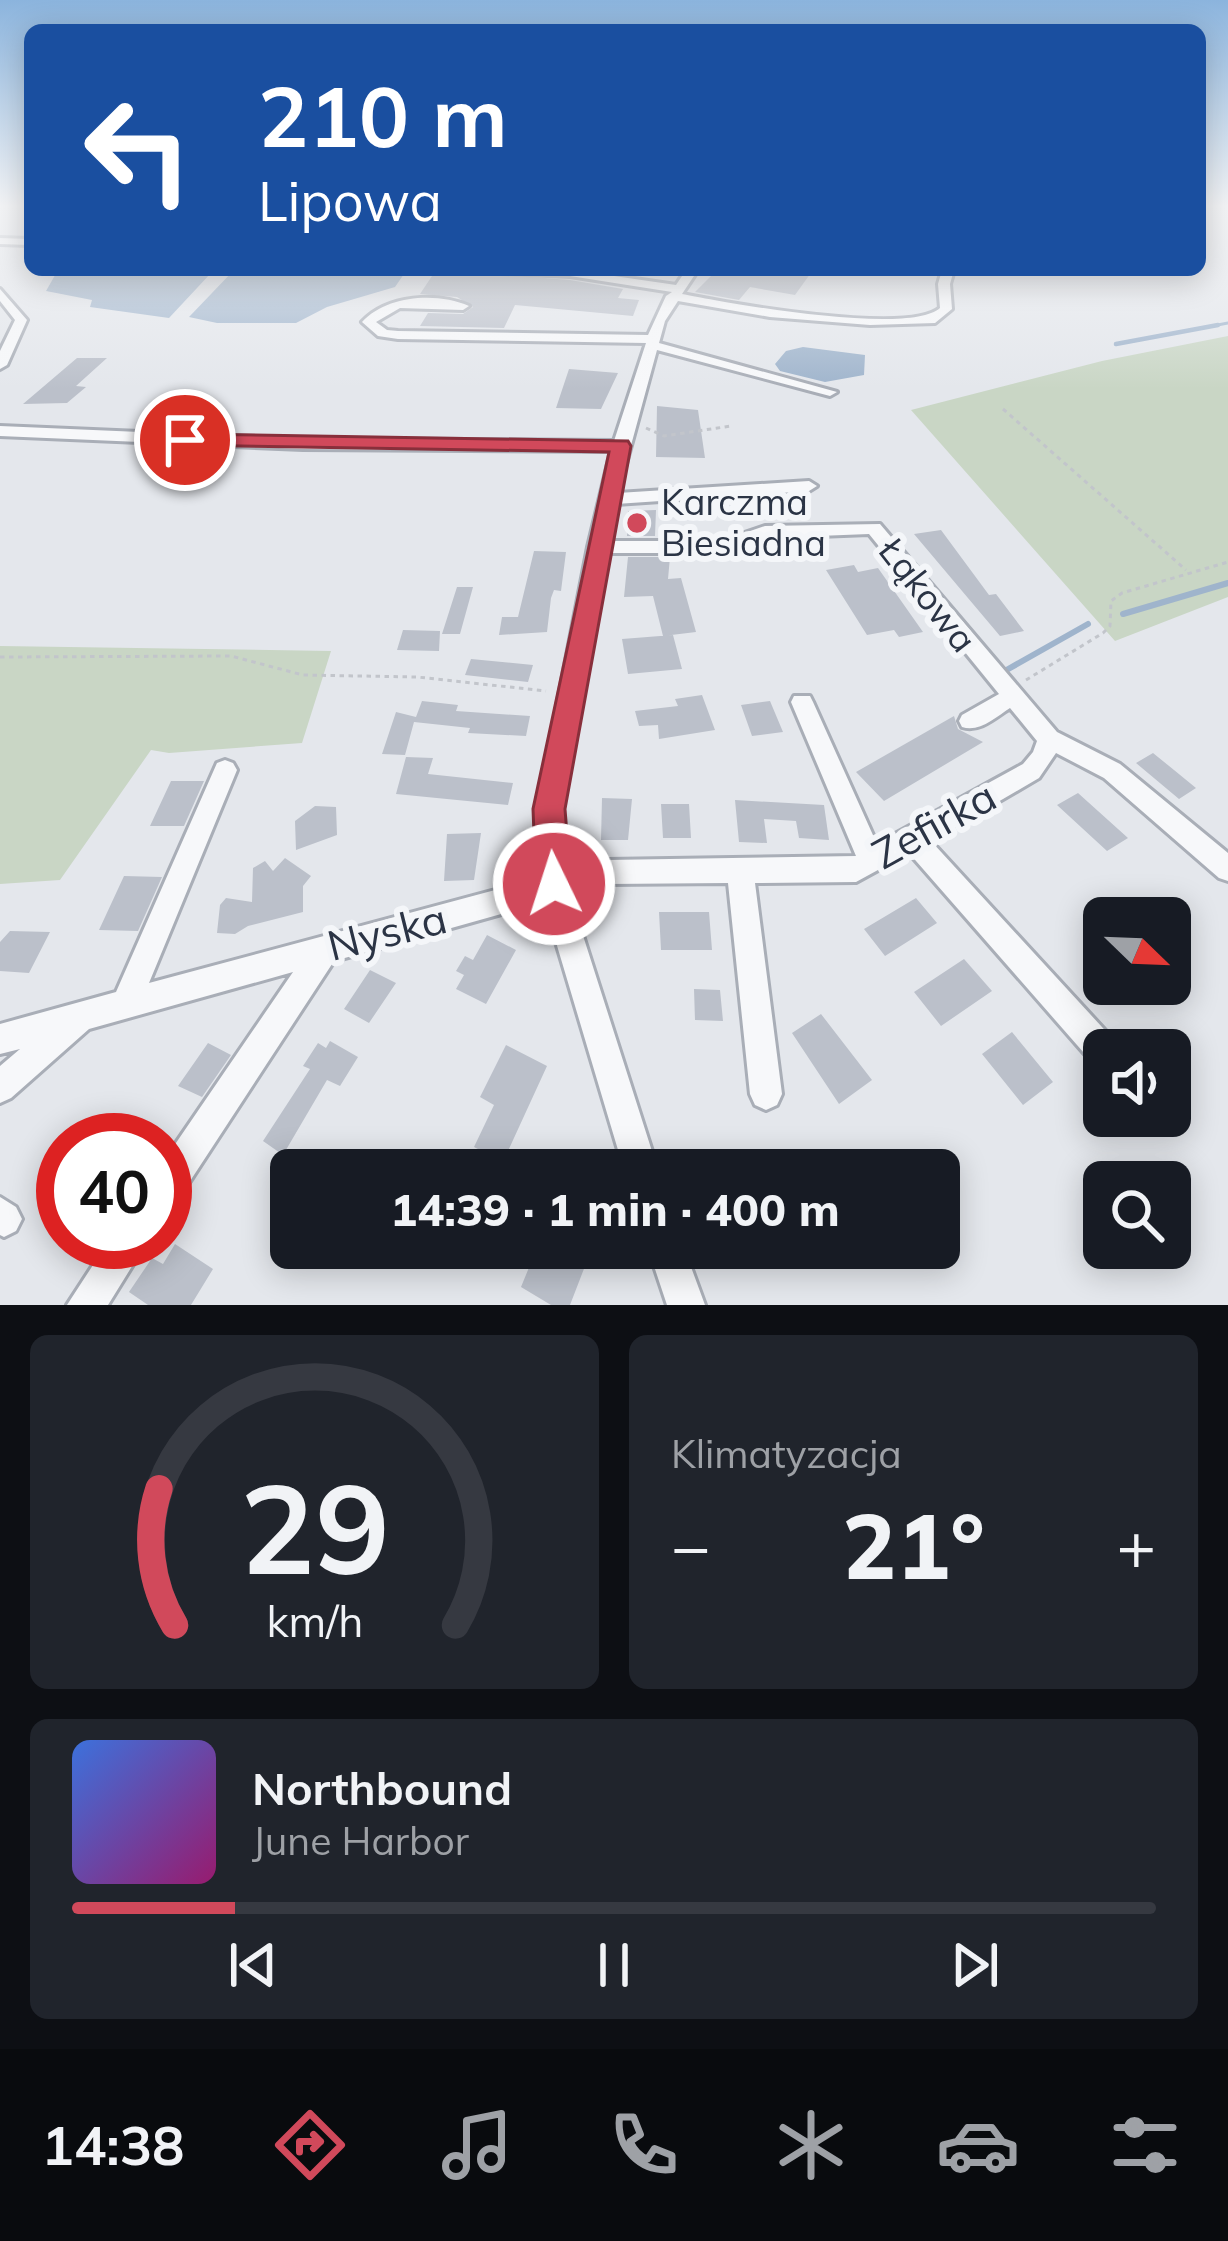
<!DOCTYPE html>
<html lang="pl">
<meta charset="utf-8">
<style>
body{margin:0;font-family:Mulish,sans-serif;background:#20242c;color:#f1f3f6;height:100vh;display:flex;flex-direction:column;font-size:45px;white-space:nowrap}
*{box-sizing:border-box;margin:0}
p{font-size:39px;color:#9ea1a6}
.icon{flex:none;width:66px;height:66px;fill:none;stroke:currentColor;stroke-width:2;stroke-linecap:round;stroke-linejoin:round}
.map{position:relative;height:1305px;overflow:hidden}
.details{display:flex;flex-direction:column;gap:30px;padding:30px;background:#0d0f14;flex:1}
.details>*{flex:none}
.banner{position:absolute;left:24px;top:24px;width:1182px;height:252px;border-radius:18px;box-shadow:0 6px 30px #0003;background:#1a4fa0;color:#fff;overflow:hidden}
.needle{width:78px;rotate:113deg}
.tools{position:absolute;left:1083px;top:897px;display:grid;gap:24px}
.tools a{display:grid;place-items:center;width:108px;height:108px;border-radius:18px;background:#171b24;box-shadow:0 6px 30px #0003;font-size:60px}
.speed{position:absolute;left:36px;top:1113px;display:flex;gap:24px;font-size:60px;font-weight:700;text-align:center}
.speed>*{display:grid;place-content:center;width:156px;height:156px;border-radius:50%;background:#171b24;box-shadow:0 6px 30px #0003;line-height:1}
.speed .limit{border:18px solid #d22;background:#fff;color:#111}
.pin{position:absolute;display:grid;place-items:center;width:102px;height:102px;color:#fff;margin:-51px;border:6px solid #fff;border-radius:50%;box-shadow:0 3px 12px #0007}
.me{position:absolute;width:132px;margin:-66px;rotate:356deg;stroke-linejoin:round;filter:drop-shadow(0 0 9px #0008)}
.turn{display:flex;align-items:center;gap:42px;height:252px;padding:0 36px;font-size:54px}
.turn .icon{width:156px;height:156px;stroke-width:2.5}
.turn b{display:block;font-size:84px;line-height:102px}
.big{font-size:90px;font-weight:800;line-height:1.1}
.details .tile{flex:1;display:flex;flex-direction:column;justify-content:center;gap:18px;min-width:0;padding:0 42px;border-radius:18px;background:#20242c}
.details .dial{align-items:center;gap:0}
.dial svg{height:312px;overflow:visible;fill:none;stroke:#363941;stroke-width:7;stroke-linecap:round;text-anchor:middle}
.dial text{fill:#f1f3f6;stroke:none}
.song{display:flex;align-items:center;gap:36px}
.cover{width:144px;height:144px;border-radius:18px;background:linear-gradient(135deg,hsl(220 70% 55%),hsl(320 70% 35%))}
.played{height:12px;border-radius:6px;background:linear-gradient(90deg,#d1495b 15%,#363941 15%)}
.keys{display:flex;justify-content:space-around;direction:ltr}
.heat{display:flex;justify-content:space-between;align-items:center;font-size:66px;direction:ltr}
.details .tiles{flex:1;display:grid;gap:30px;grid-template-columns:1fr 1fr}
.tile:last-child{grid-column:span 2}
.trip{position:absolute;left:270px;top:1149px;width:690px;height:120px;border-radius:18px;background:#171b24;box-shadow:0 6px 30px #0003;font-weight:800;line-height:120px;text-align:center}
.tab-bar{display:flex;height:192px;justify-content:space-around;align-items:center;background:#090b0e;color:#9ea1a6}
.tab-bar .icon{width:84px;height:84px}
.tab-bar .active{color:#d1495b}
.tab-bar b{font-size:54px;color:#f1f3f6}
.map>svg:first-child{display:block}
</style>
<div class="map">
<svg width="1228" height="1305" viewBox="0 0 1228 1305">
<rect width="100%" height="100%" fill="#e4e7ec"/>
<path fill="#c9d6c5" d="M1228,336V597L1115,641L911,410L1102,361Z
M0,646L331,651L302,743L169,753L151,750L60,880L0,884Z"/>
<path fill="#9fb4cc" d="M58,270L211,273L169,318L90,307L92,300L46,291Z
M234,270H420L404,274L395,287L327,307L296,323H217L189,317Z
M803,347L865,355L864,375L825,382L780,371L775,364L786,351Z"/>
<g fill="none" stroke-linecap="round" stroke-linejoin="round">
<path stroke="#9fb4cc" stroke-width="3" d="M1202,328L1228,323"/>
<path stroke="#9fb4cc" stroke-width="4.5" d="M1116,344L1218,325"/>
<path stroke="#9fb4cc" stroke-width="6" d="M1123,614L1228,583
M1003,672L1088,624"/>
</g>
<path fill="#bbc0ca" d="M436,270L570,280L623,289L618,298L639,300L633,316L515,305L504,328L420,326L428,313L463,314L473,307L457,297L420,294Z
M717,270H813L795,295L750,287L739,300L695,292Z
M77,358H107L76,386L86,387L67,403L23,404Z
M569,369L618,373L601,409L556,408Z
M657,406L698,410L705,458L656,457Z
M656,510L655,536H627L628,511Z
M941,530L989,595L996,594L1024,631L1000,636L914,534Z
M534,551L566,552L561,591L554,590L551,598L547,632L499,635L502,617H518Z
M628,557H670L668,579L681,578L696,632L663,636L653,596L624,597Z
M854,565L858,572L878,568L923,632L899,637L894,630L867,635L826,570Z
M457,587H473L460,634H442Z
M403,630L440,631L439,651L397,650Z
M673,635L682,669L628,674L622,639Z
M471,659L533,665L528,682L465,675Z
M702,695L715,730L659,739L658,725L639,726L635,711L678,706L675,699Z
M422,701L458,705L456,711L530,716L526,736L468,733L470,728L414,722L405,755L382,754L396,712L416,717Z
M770,701L783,732L752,736L741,705Z
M954,716L958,729L983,742L884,801L856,772Z
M1153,753L1174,770L1196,788L1179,799L1136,763Z
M406,757L433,758L428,774L513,783L508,805L396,794Z
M171,781H204L184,826H150Z
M1078,793L1128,838L1107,851L1057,805Z
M602,798L632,799L628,840H601Z
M735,800L824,805L829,840L799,838L796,821L764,819L767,843L739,842Z
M661,804H689L691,838H663Z
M315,806L336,807L337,835L296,850L295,821Z
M481,833L474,880L444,881L447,834Z
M285,858L311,876L303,886V912L248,926L235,934L217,933L220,905L226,898L252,902L253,868L265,861L273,871Z
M124,876L162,877L138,931L99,930Z
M916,898L937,923L885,956L864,929Z
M659,912H709L712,950H661Z
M10,931L50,932L29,973L0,971V942Z
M487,935L516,950L486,1004L456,989L464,975L456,971L465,956L473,960Z
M964,959L992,991L941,1026L914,992Z
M370,970L396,983L369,1023L344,1009Z
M694,989L720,990L723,1021L695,1020Z
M821,1014L872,1080L839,1104L792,1033Z
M1012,1032L1053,1082L1023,1105L982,1054Z
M330,1041L358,1057L340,1086L327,1080L283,1155L263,1141L310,1069L303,1066L318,1043L326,1048Z
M208,1043L231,1055L202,1097L178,1086Z
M506,1045L547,1066L503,1162L474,1147L494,1105L480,1097Z
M175,1244L213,1269L191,1305H148L129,1292L152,1258L163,1264Z
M537,1248H592L570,1305H551L521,1287Z"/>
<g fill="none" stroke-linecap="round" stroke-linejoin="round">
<defs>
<path id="minor" d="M0,238L30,239V245L0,244Z
M495,270H573L676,285L686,270H698L682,294C727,303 909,336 940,308L938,284L942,270H954L950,284L952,309L935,323L870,325L770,317L678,301L665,321L659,343L837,392L830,396L657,350L618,493L809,481L817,486L809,491L616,504L607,541H721L765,526L880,524L1057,732L1120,764L1228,853V881L1219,878L1104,778L1056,753L1039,778L931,841L1113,1039L1117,1050H1104V1065L1091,1061L909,853L856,882L755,883L782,1094L777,1105L766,1110L755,1105L750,1094L728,883L607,884L570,895L658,1170H624L544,902L334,961L177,1201L165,1206V1159L293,972L89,1029L11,1098L0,1103V1066L20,1049L0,1054V1024L116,992L217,763L225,760L233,763L237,770L149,983L540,878L537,809L588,547L611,451L303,449L0,436V426L303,439L614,441L646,343L398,339L378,336L362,322C387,295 437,292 469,306L463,310L400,308L376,322L387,330L398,331L648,335L666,296L672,292L570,276L501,273ZM869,534L999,694L962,715L959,721L962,727C979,733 996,717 1010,708L1037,741L1033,752L1023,764L877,844L813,702L810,696H794L791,702L856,856L607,860L566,871L561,809L605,553H723L767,538Z
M0,289L27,320L7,365L0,369V351L15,320L0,301Z
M0,1197L16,1207L22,1219L16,1231L4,1237L0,1235Z
M108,1242H147L108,1305H67Z
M648,1248H684L705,1305H667Z"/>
</defs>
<use href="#minor" stroke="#a9aeb7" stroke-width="6"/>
<path stroke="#c2c5cb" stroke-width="3" stroke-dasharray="4.5 4.5" stroke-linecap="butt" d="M1003,409L1186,570
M646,428L664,436L731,426
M0,657L231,656L303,675L417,677L546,691
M1026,680L1103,633L1110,626L1111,601L1122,593L1228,562"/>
<use href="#minor" fill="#f7f8fa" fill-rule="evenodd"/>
</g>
<linearGradient id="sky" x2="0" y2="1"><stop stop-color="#8bb4dd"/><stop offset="0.53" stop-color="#f3f4f6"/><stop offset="1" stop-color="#f3f4f6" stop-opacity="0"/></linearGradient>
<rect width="1228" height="389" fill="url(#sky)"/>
<path fill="#d1495b" stroke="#882f3b" stroke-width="3" d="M185,434L628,441L631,446L565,809L571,884L566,896L554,900L541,896L536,884L533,809L609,452L178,445L175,440Z"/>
<circle fill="#d1495b" stroke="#f4f6f9" stroke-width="4.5" cx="637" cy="523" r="12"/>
<g text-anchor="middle" stroke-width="12" stroke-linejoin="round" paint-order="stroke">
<g font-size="36" fill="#2b3445" stroke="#f4f6f9" text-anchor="start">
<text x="661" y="515">Karczma<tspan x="661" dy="41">Biesiadna</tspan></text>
</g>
<g font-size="36" fill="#2b3445" stroke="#f4f6f9">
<text transform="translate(928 595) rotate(52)" y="13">Łąkowa</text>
</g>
<g font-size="42" fill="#2b3445" stroke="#f4f6f9">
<text transform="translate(934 825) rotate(-29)" y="15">Zefirka</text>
<text transform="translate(387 932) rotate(-14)" y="15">Nyska</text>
</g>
</g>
</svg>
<div class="tools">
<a><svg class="needle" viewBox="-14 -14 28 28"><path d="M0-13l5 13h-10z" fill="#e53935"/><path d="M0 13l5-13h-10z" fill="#9ea1a6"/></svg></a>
<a><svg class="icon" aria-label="sound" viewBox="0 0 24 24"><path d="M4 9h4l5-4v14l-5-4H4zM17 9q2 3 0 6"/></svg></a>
<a><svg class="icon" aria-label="search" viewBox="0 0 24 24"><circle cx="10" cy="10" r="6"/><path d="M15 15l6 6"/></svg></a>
</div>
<div class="speed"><div class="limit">40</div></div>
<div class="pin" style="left:185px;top:440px;background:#d93025"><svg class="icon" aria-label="arrive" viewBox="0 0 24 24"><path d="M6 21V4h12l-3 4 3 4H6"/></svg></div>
<svg class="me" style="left:554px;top:884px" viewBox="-20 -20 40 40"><circle r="17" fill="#d1495b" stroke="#fff" stroke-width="3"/><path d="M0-11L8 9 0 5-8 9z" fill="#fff"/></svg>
<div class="trip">14:39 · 1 min · 400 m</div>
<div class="banner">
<div class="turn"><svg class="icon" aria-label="left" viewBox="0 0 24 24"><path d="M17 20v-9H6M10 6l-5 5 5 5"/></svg><div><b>210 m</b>Lipowa</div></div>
</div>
</div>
<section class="details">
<div class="tiles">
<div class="tile dial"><svg viewBox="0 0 100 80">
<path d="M14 69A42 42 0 1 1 86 69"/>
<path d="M14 69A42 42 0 0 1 10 34" stroke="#d1495b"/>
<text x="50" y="56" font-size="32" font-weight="700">29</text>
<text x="50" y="72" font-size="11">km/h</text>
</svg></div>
<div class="tile"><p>Klimatyzacja</p>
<div class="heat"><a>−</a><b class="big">21°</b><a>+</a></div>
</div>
<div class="tile">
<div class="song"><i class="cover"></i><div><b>Northbound</b><p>June Harbor</p></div></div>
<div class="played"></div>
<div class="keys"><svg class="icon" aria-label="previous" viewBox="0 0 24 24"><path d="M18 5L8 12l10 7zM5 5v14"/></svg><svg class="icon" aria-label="pause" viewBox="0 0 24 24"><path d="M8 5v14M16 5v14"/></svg><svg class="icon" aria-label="next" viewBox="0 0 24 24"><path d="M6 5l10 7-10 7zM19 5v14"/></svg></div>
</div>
</div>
</section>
<nav class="tab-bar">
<b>14:38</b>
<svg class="icon active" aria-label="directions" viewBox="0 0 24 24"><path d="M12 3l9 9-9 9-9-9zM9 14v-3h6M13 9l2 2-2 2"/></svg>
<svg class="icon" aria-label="music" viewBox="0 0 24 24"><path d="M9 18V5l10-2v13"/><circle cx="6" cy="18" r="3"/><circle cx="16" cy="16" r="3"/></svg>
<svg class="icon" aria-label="phone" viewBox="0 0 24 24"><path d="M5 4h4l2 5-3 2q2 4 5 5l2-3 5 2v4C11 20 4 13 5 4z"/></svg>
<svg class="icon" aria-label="climate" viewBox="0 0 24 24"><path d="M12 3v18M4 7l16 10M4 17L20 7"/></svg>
<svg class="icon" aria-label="car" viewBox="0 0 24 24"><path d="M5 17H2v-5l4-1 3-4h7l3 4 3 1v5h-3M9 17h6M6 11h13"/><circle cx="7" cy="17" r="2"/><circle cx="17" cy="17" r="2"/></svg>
<svg class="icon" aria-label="filters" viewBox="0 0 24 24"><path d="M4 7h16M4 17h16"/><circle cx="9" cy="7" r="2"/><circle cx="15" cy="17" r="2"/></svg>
</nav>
